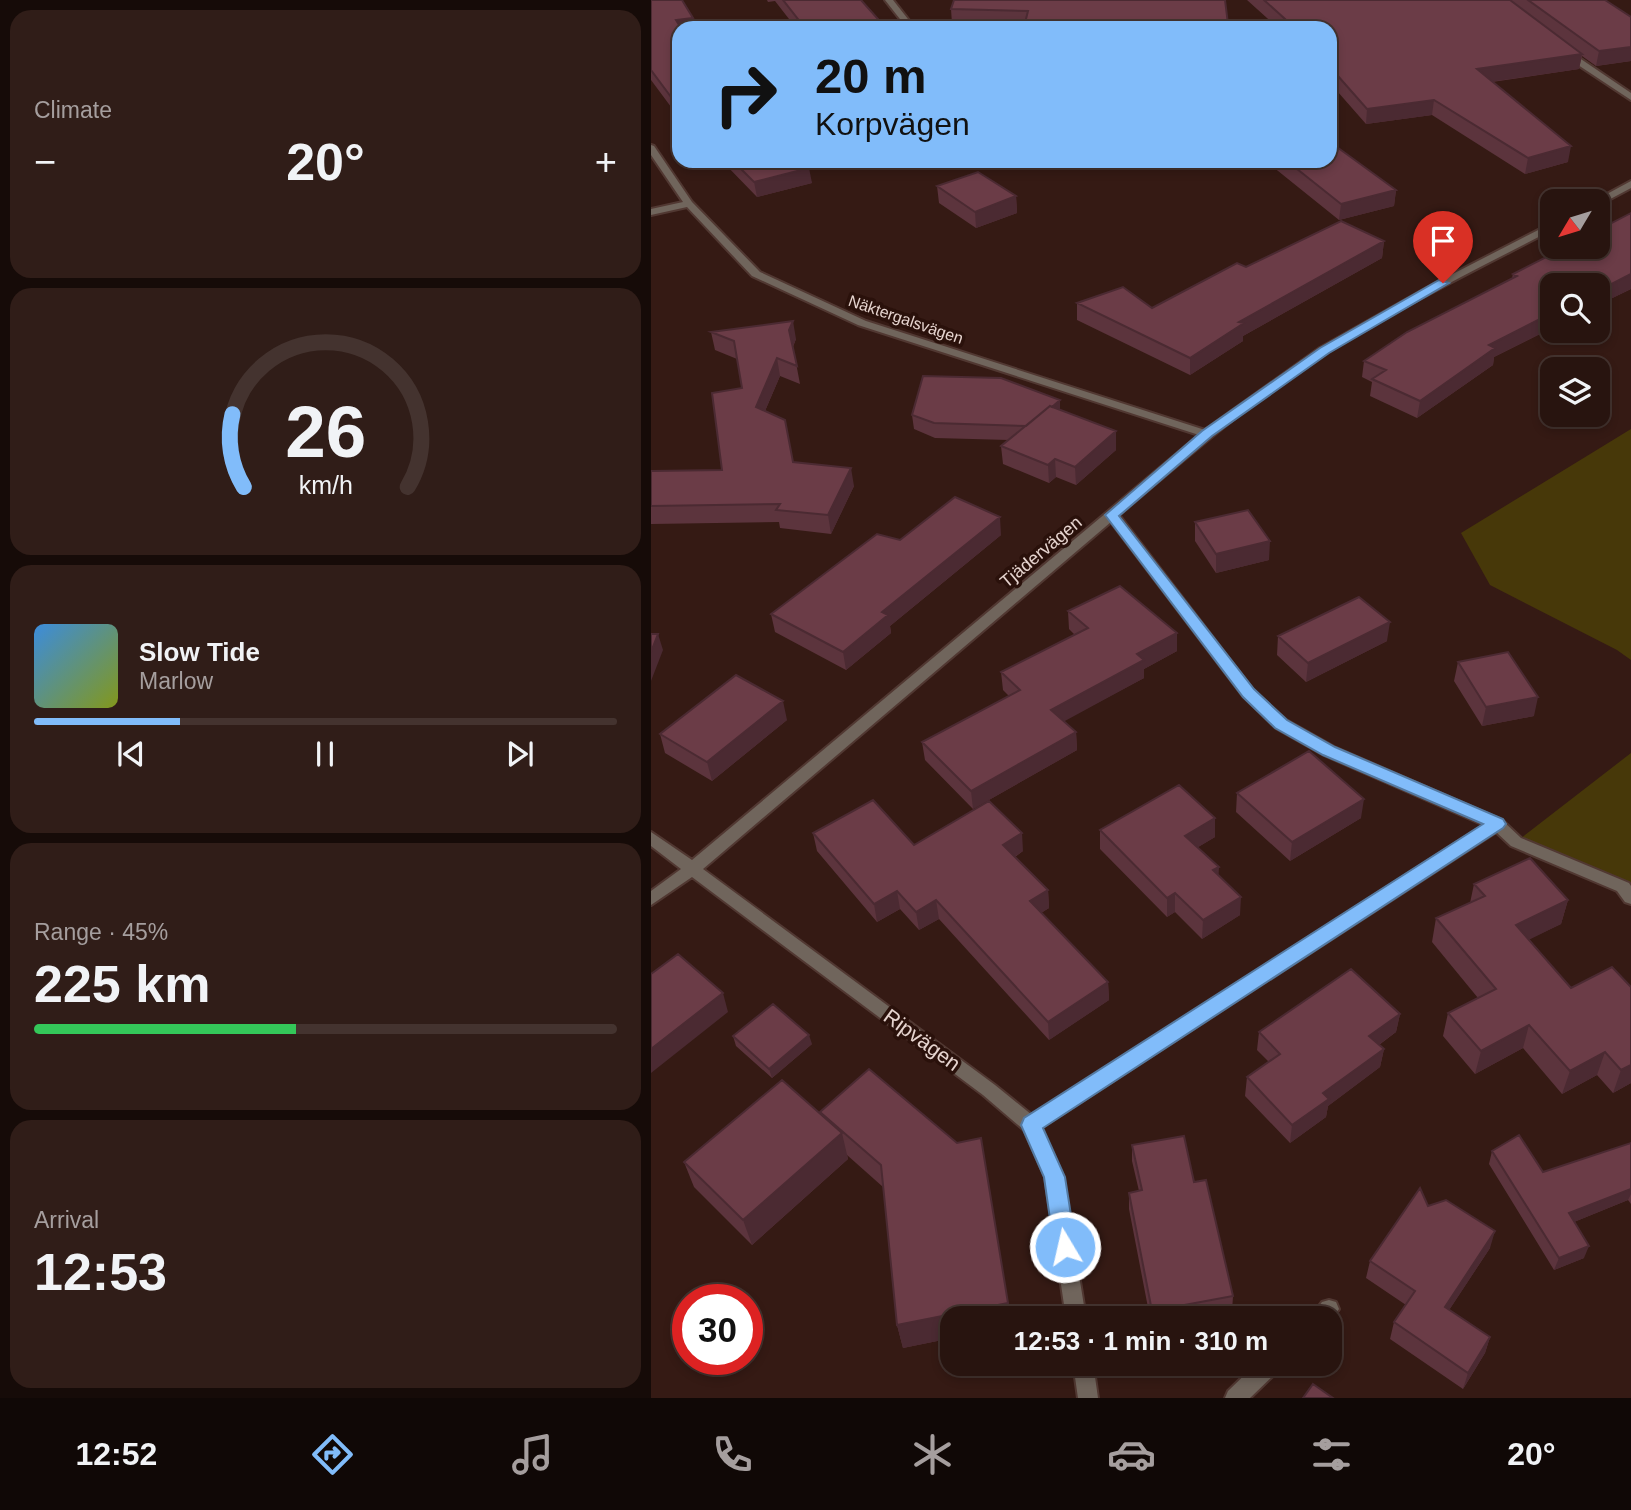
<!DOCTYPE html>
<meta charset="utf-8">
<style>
body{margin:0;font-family:Helvetica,sans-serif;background:#301d18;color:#f1f3f6;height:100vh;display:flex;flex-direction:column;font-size:26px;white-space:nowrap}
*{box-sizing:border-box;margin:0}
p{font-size:23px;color:#a59e9e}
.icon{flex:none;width:38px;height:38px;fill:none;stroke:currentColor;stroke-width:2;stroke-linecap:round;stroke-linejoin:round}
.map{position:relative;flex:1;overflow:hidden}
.details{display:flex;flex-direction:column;gap:10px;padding:10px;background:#160b08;width:651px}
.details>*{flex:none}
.hud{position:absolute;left:21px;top:21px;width:665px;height:147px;border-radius:21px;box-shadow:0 4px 10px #0003,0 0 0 2px #44332f;background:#81bcfa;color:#111;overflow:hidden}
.needle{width:46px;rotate:232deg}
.tools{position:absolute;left:889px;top:189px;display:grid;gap:14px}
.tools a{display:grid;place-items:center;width:70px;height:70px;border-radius:14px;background:#28140f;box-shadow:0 4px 10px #0003,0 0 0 2px #44332f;font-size:35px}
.speed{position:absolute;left:21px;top:1284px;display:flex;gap:14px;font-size:35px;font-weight:700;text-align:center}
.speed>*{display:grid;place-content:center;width:91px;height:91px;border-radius:50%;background:#28140f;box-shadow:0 4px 10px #0003,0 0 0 2px #44332f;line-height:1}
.speed .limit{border:10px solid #d22;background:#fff;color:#111}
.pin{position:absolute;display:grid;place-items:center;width:60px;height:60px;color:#fff;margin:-72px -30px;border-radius:50% 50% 50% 0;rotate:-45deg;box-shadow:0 0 7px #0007}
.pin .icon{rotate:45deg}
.me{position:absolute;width:77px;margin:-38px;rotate:351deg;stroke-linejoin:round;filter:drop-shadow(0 0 5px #0008)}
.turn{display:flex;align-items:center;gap:24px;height:147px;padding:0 28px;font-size:32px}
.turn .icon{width:91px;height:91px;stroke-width:2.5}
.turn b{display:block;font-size:49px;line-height:60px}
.big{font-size:52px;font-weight:600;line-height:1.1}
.details .widget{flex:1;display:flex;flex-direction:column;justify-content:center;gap:10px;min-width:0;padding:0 24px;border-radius:21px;background:#301d18}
.details .dial{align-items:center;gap:0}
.dial svg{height:182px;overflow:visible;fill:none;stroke:#44332f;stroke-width:7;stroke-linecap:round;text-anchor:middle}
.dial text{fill:#f1f3f6;stroke:none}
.song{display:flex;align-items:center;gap:21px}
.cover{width:84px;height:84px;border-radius:10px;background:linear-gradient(135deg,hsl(210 70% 55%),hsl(70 70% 35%))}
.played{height:7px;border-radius:4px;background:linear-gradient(90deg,#81bcfa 25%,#44332f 25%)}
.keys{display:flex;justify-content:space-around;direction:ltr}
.heat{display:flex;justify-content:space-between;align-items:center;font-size:38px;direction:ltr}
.charge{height:10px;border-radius:5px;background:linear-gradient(90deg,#34c759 45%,#44332f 0)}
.trip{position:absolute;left:289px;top:1306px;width:402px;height:70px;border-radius:21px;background:#28140f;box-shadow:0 4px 10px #0003,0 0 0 2px #44332f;font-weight:600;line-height:70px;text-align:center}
.menu{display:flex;height:112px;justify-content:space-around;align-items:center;background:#100806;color:#a59e9e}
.menu .icon{width:49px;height:49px}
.menu .active{color:#81bcfa}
.menu b{font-size:32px;color:#f1f3f6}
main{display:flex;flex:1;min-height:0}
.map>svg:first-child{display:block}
</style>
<main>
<section class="details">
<div class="widget"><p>Climate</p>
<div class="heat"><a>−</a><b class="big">20°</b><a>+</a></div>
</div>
<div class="widget dial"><svg viewBox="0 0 100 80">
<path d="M14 69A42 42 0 1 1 86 69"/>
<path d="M14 69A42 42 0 0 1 9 37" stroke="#81bcfa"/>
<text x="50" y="56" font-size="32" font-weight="700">26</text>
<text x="50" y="72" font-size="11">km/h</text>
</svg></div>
<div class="widget">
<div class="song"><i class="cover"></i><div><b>Slow Tide</b><p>Marlow</p></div></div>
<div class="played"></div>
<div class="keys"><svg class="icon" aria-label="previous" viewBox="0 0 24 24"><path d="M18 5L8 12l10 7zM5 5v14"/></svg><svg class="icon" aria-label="pause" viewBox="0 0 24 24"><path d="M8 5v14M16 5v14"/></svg><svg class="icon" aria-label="next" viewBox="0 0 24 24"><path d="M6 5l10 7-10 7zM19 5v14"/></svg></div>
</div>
<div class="widget"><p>Range · 45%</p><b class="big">225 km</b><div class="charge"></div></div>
<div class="widget"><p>Arrival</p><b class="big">12:53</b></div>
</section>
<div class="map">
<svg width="980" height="1398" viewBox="0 0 980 1398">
<rect width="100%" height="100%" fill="#351a14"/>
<path fill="#473809" d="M980,429V660L966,650L839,585L810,533Z
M980,753V898L972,887L865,842Z"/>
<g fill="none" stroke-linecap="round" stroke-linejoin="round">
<defs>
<path id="street" d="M234,0H242L264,28H256Z
M912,51H918L980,93V100L912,55Z
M0,145L3,146L41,202L109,272L215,321L554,430L669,348L788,281L901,223V230C826,269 749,307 677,352C602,399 535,458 468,515L602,690L635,720L683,747L851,820L870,838L978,883L980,886V904L974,902L966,891L860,846L845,832L390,1128L412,1177L435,1318H415L394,1177L373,1130L332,1095L41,877L0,905V891L30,869L0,846V832L41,860L548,435L207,325L101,276L36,207L0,215V209L32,202L0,155ZM460,522L592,696L625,728L673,755L833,825L381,1115L344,1085L52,869Z
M980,181V188L950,204L947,205V201H943Z
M678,1300L685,1302L688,1309L679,1322V1318H659L671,1302Z
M422,1363H442L447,1398H427Z
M606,1363H631L628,1370L599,1398H574L577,1391Z"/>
</defs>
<use href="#street" stroke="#513832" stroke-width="4"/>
<use href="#street" fill="#70655c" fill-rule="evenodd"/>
</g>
<path fill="#5c343d" d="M0,0L28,28L26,115L0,80Z
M116,0H210L235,28H145L124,1L117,2Z
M303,0L577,24V28H375V25L301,24L300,9Z
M596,0H954L980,17V61L945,66L931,56L928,69L841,82L917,162L874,174L781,115L715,124L679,83V28H627Z
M71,161H151L161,183L106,197Z
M602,161H679L745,190L743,206L688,220L616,162L604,163Z
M286,186L365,196L366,213L325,228L288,203Z
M980,213V289L947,305L901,285V328L843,357L842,365L766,418L719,396L721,382L711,377L713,361L861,278L862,274Z
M733,241L731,258L592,336V341L539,375L426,320V303L501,308L595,267Z
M60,332L145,339L142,347L149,384L129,376L114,411L142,462L203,486L180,534L129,528L128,522L0,524V471L71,470L91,388L86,359L64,350Z
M409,410L465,450L425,485L405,477L398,483L352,464L350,446L358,440L284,438L263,429L261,415Z
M544,522L618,560L565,573L544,541Z
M350,535L239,626L240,633L195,670L124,632L120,614L249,540Z
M417,611L526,651L493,669V678L412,721L425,732L426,750L322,809L274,760L271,742L358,696L352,690L350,672L424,635L418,629Z
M627,636L736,641L655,682L626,655Z
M807,662L883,716L831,726L803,681Z
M136,720L61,781L14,753L9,734Z
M586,793L710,818L639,861L585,812Z
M449,830L564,837L547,847L567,875L589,915L551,939L524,912L516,917L449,849Z
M162,833L263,845L372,851L364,857L397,890L398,908L390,913L457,982L458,1000L398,1040L288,919L268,930L249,909L226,922L166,851Z
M823,884L917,900L910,924L878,939L920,988L980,987V1083L962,1093L946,1075L911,1094L872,1048L824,1074L792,1036L797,1013L827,998L781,942L785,918L819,903Z
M749,1014L745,1032L728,1045L733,1049L729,1067L677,1106L675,1117L639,1143L594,1096L596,1077L618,1062L606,1050L608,1032Z
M82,1036L161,1044L121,1078L85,1046Z
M218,1069L301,1318V1338L252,1348L246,1325L232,1187L196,1155L197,1159L101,1245L43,1187L33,1162L170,1115L169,1112Z
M980,1143V1204L977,1200L923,1222L933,1258L903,1270L838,1164L841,1151L892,1172Z
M481,1145L543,1182L582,1296L581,1312L547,1318H499L478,1209V1193L488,1191L481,1161Z
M777,1206L839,1248L798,1310L839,1337L834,1353L812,1389L739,1339L743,1322L755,1305L715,1278L719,1261Z"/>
<path fill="#4b2a32" d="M42,18L44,28H28L25,20Z
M980,47V61L945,66L948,51Z
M931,54L928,69L824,84L826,69Z
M28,100V115H26L23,101Z
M783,100L781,115L715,124L716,109Z
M920,146L917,162L874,174L877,158Z
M604,161H616L604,163Z
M158,168L161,183L106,197L103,182Z
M745,190L743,206L688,220L690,204Z
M365,196L366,213L325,228L324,212Z
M733,241L731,258L592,336V341L539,375V358L588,322Z
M980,274V289L947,305V291Z
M901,313V328L843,357L842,365L766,418L769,401L838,345Z
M142,321L145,339L141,348L138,330Z
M126,358L129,376L108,425L105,407Z
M409,400V415L378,426Z
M465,431V450L425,485L424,467Z
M404,459L405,477L398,483L397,465Z
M200,468L203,486L180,534L177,515Z
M349,517L350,535L239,626L240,633L195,670L192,652L231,612Z
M619,541L618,560L565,573V554Z
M739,622L736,641L655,682L657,663Z
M526,633V651L493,669V678L401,728L400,710L486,654Z
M7,634L12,650L0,681V652Z
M887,697L883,716L831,726L835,707Z
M132,701L136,720L61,781L56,762Z
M425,732L426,750L322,809L320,791Z
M713,799L710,818L639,861L641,842Z
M564,818V837L534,855V836Z
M371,833L372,851L354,863L352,845Z
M568,867L567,886L562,870Z
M397,890L398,908L380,919L379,901Z
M246,891L249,909L226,922L223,904Z
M524,893V912L516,917V898Z
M590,897L589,915L551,939L552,920Z
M285,900L288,919L268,930L265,912Z
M917,900L910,924L859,949L865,925Z
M457,982L458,1000L398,1040L397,1022Z
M72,993L77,1012L0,1073V1049Z
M749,1014L745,1032L715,1054L718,1036Z
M878,1025L872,1048L824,1074L830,1051Z
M158,1035L161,1044L121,1078L118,1069Z
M733,1049L729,1067L677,1106L675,1117L639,1143L641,1125L672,1093Z
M954,1052L946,1075L911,1094L919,1071Z
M980,1065V1083L962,1093L970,1070Z
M191,1133L197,1159L101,1245L92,1220Z
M980,1189V1194L977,1200L913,1226L918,1213Z
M844,1231L839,1248L789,1324L794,1307Z
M938,1246L933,1258L903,1270L908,1258Z
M357,1303L358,1318H301V1338L252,1348L246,1325Z
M839,1337L834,1353L812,1389L817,1373Z"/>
<path fill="#6b3c47" stroke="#4b2a32" stroke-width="2" d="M0,0H31L42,18L25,20L30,28H28V100L23,101L0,70Z
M132,0H210L235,28H154Z
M303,0H574L577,24L374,23L377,11L300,9Z
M613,0H859L931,54L826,69L920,146L877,158L783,100L716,109L679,67V28H644Z
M877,0H954L980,17V47L948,51Z
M679,142L745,190L690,204L636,161H679Z
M82,161H151L158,168L103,182Z
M327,172L365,196L324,212L286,186Z
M980,213V274L947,291V285H901V313L838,345L844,348L769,401L721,379L735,370L713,361L756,332L866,276L862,274L915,247H947V230Z
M690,221L733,241L588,322L593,323L539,358L426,303L472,287L501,308L586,263L595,267Z
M142,321L138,330L146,366L126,358L105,407L134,420L142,462L200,468L177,515L125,510L129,504L0,506V471L71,470L61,393L91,388L83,341L60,332Z
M272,376L350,378L409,400L401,407L399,406L375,426L283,423L261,415Z
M399,406L465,431L424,467L404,459L397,465L350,446Z
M304,497L349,517L231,612L237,615L192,652L120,614L226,534L249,540Z
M597,510L619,541L565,554L544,522Z
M469,586L526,633L486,654L493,660L400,710L425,732L320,791L271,742L369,690L350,672L437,628L417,611Z
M708,597L739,622L657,663L627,636Z
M0,634H7L0,652Z
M857,652L887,697L835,707L807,662Z
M85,675L132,701L56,762L9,734Z
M658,751L713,799L641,842L586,793Z
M528,785L564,818L534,836L568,867L562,870L590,897L552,920L524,893L516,898L449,830Z
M222,800L263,845L338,801L371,833L352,845L397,890L379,901L457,982L397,1022L285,900L265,912L246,891L223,904L162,833Z
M879,858L917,900L865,925L920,988L961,967L980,987V1065L970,1070L954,1052L919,1071L878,1025L830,1051L797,1013L845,989L785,918L834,896L823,884Z
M27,954L72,993L0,1049V974Z
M700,969L749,1014L718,1036L733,1049L672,1093L678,1099L641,1125L596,1077L629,1054L608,1032Z
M122,1004L158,1035L118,1069L82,1036Z
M218,1069L306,1143L330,1138L357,1303L246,1325L230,1165L169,1112Z
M131,1080L191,1133L92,1220L33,1162Z
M868,1135L892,1172L980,1143V1189L918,1213L938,1246L908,1258L841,1151Z
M533,1136L543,1182L555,1180L582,1296L501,1311L478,1193L491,1190L481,1145Z
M769,1188L777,1206L795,1200L844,1231L794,1307L839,1337L817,1373L743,1322L764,1291L719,1261Z
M662,1384L682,1398H652Z"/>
<path fill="#81bcfa" stroke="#547aa2" stroke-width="2" d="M788,280L798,283L678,353L561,436L468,516L603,689L636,720L684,747L852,819L855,824L852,828L392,1128L414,1177L425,1247L422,1255L414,1258L406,1255L403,1247L393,1177L370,1125L373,1118L832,824L672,755L624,728L592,697L454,515L551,431L669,348Z"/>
<g text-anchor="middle" stroke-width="7" stroke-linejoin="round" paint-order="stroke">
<g font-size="16" fill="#e6d4cf" stroke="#2a110b">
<text transform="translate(255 319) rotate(19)" y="6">Näktergalsvägen</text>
</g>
<g font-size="18" fill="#e6d4cf" stroke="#2a110b">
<text transform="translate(390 552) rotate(-40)" y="6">Tjädervägen</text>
</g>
<g font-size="21" fill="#e6d4cf" stroke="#2a110b">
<text transform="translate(271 1040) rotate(36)" y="7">Ripvägen</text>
</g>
</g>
</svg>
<div class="tools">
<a><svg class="needle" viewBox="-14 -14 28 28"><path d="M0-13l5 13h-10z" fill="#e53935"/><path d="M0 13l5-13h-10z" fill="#a59e9e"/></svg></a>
<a><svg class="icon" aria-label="search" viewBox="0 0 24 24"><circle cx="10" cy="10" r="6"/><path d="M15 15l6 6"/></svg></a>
<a><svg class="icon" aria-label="layers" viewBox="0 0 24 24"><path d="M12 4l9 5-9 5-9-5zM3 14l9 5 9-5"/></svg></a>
</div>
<div class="speed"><div class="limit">30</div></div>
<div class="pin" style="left:792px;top:283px;background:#d93025"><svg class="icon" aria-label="arrive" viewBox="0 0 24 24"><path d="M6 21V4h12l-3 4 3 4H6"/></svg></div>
<svg class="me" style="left:414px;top:1247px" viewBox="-20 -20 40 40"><circle r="17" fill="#81bcfa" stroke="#fff" stroke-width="3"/><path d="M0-11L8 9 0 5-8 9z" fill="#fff"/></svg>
<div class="trip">12:53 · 1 min · 310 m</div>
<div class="hud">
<div class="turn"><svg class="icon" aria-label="right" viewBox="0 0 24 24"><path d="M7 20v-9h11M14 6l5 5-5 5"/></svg><div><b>20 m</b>Korpvägen</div></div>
</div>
</div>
</main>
<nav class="menu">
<b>12:52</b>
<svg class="icon active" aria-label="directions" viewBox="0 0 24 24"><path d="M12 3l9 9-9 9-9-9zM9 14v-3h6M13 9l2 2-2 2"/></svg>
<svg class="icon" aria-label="music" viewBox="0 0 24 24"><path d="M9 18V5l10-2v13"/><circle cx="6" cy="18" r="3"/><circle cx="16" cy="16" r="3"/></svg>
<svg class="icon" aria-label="phone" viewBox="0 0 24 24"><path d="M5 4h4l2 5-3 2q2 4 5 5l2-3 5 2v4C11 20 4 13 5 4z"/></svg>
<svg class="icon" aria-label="climate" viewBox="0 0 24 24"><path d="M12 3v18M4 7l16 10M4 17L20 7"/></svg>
<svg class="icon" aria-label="car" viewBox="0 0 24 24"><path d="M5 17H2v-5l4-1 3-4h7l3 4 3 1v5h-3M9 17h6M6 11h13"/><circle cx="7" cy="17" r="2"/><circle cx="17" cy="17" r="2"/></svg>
<svg class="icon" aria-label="filters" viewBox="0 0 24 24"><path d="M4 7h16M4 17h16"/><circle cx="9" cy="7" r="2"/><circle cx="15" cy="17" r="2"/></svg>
<b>20°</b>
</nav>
